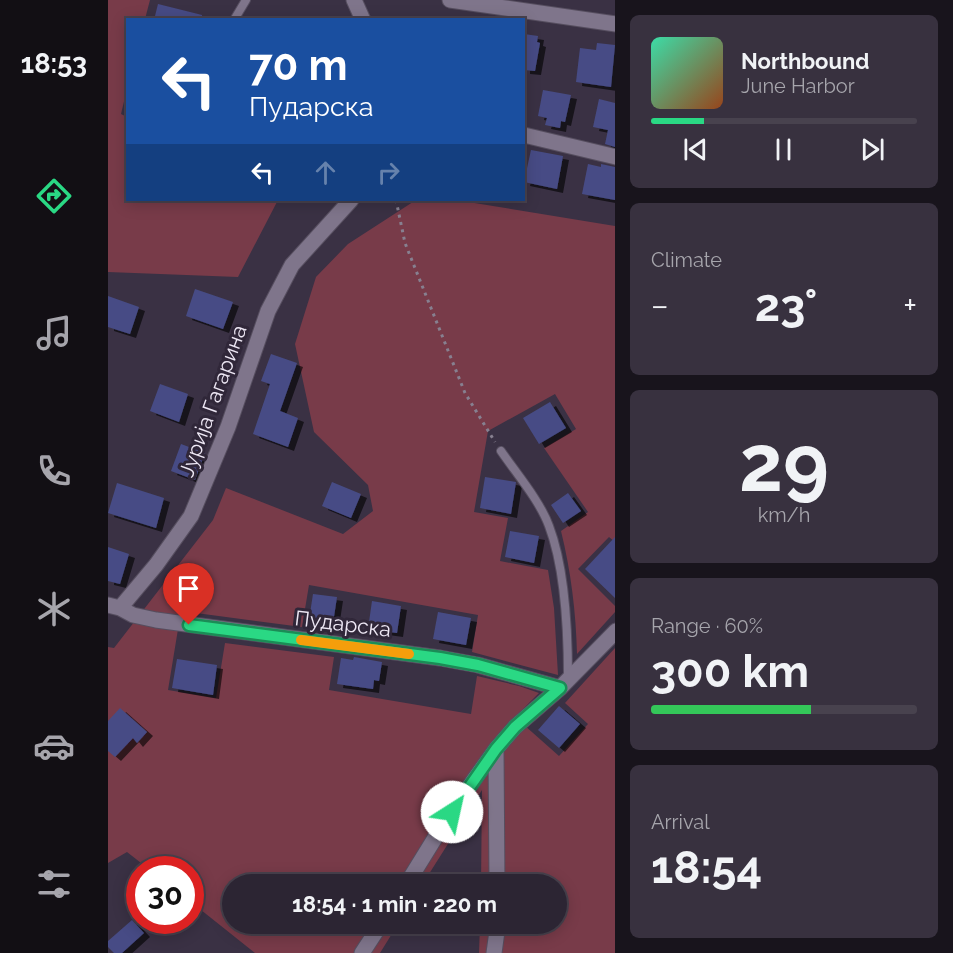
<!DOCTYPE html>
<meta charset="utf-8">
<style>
body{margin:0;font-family:Raleway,sans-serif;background:#38313f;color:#f1f3f6;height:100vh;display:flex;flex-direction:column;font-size:22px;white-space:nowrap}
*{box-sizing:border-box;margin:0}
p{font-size:20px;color:#a6a5ac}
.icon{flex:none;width:33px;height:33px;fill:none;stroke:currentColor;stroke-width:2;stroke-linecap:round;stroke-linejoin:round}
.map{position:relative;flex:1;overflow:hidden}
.panel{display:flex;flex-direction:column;gap:15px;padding:15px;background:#18141c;width:338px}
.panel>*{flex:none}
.banner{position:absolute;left:18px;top:18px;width:399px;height:183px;border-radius:0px;box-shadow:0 3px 15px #0003,0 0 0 2px #48424e;background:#1a4fa0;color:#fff;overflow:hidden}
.speed{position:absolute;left:18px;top:856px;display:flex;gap:12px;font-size:30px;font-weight:700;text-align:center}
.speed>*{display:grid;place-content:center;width:78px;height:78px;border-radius:50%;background:#2c2533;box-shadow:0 3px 15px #0003,0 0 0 2px #48424e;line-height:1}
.speed .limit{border:9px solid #d22;background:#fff;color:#111}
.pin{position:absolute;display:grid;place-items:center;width:51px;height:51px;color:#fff;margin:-62px -26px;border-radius:50% 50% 50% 0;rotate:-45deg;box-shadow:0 0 6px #0007}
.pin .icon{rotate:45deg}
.me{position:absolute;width:66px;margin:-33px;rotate:35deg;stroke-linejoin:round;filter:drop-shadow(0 0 4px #0008)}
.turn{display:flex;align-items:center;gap:21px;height:126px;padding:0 24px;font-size:27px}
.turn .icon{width:78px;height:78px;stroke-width:2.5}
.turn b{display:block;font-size:42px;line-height:51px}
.lanes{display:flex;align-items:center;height:57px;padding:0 24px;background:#0003;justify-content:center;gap:30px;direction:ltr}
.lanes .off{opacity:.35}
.big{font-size:45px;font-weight:700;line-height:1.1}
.panel .widget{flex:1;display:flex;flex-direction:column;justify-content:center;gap:9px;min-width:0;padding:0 21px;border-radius:9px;background:#38313f}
.panel .dial{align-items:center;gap:0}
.dial b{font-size:78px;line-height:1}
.song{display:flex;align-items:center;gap:18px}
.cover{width:72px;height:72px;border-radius:9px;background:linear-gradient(135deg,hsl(160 70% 55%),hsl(20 70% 35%))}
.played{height:6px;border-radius:3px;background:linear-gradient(90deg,#2ad884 20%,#48424e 20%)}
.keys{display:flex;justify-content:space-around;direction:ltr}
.heat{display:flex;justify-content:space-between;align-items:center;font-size:33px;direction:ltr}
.charge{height:9px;border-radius:4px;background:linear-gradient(90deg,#34c759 60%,#48424e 0)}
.trip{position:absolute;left:114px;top:874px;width:345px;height:60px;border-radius:30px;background:#2c2533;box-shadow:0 3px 15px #0003,0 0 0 2px #48424e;font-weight:700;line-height:60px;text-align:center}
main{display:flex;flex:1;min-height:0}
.menu{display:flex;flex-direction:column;width:108px;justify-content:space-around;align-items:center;background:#120f14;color:#a6a5ac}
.menu .icon{width:42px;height:42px}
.menu .current{color:#2ad884}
.menu b{font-size:27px;color:#f1f3f6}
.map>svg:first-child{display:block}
</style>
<main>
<nav class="menu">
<b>18:53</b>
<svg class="icon current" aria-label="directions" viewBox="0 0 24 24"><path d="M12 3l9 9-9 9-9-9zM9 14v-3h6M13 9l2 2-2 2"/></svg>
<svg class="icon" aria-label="music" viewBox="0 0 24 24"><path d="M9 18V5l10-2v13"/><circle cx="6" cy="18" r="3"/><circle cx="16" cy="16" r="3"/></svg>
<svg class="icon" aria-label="phone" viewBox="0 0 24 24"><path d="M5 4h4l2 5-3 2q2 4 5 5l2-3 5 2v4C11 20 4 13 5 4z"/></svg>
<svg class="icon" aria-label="climate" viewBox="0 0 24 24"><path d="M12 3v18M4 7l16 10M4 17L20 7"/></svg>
<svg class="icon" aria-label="car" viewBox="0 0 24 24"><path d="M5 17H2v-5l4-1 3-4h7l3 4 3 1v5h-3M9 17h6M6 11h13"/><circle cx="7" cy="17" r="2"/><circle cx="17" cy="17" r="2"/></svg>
<svg class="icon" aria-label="filters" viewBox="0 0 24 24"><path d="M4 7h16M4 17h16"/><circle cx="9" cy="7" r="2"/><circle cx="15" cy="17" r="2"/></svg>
</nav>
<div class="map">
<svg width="508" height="953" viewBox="0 0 508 953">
<defs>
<filter id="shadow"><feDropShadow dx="6" dy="4" stdDeviation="0" flood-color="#0009"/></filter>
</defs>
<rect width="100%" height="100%" fill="#3a3144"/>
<path fill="#783b49" d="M0,0H42L37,19L20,20L19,89L13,114L19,117L20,200H170L130,277L0,272Z
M308,200H348L507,226V542L501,537L470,569L507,606V612L469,654C468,612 463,572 453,531L480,512L436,448L468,429L447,394L380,431L366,512L400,518L392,561L440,570L446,608L450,675L364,652L370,615L201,585L194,627L73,611L60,690L108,698L117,643L226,657L221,690L363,714L369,676L411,686L431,693L407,717L451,756L480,724L457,703L507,648V953H371L372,924H448V885H373L374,790L314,885H124V924H290L272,953H147L83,902L82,870H42L19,852L0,863V647L6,648L105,520L118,488L235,534L265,511L260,485L206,432L187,344L208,277L240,244Z"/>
<path fill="#464c85" filter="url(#shadow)" d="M50,4L94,15V20H46Z
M416,34L430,36L429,42L432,43L427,71L416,70Z
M489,43L507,45L503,87L468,82L472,48L488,50Z
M435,90L463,95L457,122L453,121L452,128L437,125L439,118L430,116Z
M491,99L507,103V147L497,144L500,130L485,127Z
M423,150L455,156L449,189L416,182Z
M480,164L493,167V164L507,167V200L474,194Z
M87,289L125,302L115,329L78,316Z
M0,296L31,307L22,334L0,327Z
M163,354L189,363L172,411L190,418L180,447L145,434L162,384L153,381Z
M52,384L80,394L71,422L42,411Z
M442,402L458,428L431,444L415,418Z
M73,444L97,453L87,480L63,471Z
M377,477L408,482L403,514L372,508Z
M224,482L253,494L243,518L214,506Z
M9,483L56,498L48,528L0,513Z
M460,493L473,511L455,523L443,505Z
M402,531L431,536L426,563L397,557Z
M507,537V598L477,569Z
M0,547L21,554L12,584L0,581Z
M205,594L229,597L225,623L201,620Z
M264,601L293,606L289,633L260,629Z
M330,612L363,618L358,645L325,639Z
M246,657L274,662L271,681L266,680L265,689L229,684L233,658L245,660Z
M69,659L109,665L105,695L64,688Z
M451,706L472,724L451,748L430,730Z
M12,708L39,732L29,743L25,738L7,757L0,751V721Z
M24,920L36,933L14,953H6L0,947V941Z"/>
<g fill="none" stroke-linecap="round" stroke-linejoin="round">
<defs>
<path id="lane" d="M126,20L138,0
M393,451C408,473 432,501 441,526C457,568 460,633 460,678"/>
<path id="street" d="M246,0L255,20
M342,0L508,24
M416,135L508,157
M0,605L12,608L48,565L83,516L120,427L160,311L184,265L243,200
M12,608L25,615L48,620L332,658L370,665L452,688
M388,749L389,885
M298,885L343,812L388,749L407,727L452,688L508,631
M254,953L273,924
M386,953L390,924"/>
</defs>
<use href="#lane" stroke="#564e5f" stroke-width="10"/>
<use href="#street" stroke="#564e5f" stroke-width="17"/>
<path stroke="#878090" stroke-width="3" stroke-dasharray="3 4.5" stroke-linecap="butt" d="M288,200L297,243L357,393L387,442"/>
<use href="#lane" stroke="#7f758b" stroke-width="8"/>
<use href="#street" stroke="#7f758b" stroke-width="15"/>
</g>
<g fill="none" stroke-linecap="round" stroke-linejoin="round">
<defs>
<path id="route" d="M81,625L332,658L370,665L452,688L407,727L388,749L344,812"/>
</defs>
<use href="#route" stroke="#1b8c56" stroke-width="15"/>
<use href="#route" stroke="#2ad884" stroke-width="10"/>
<path stroke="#f59e0b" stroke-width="10" d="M193,640L301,654"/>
</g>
<g text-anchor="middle" stroke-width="6" stroke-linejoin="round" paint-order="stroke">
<g font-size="21" fill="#eee8f5" stroke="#302739">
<text transform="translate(105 401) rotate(-70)" y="7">Јурија Гагарина</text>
<text transform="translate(235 624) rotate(7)" y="7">Пударска</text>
</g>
</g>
</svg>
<div class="speed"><div class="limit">30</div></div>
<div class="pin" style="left:81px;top:625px;background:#d93025"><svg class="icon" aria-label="arrive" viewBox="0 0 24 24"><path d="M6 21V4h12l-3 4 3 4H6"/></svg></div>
<svg class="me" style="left:344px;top:812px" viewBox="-20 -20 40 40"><circle r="19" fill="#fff"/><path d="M0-13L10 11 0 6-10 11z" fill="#2ad884"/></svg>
<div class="trip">18:54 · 1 min · 220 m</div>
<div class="banner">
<div class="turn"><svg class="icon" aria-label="left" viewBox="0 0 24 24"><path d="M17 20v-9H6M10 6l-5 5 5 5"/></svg><div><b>70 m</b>Пударска</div></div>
<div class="lanes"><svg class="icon" aria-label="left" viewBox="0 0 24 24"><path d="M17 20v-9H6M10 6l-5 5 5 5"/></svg><svg class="icon off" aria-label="ahead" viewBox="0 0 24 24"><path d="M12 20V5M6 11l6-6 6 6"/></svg><svg class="icon off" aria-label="right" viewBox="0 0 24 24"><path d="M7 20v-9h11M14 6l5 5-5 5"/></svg></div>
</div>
</div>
<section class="panel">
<div class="widget">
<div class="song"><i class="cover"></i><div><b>Northbound</b><p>June Harbor</p></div></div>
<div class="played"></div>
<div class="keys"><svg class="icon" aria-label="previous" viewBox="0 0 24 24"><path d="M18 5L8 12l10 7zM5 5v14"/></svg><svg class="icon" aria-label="pause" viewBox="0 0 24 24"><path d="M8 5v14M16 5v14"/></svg><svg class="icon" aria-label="next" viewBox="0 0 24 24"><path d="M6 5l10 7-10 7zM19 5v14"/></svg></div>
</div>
<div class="widget"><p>Climate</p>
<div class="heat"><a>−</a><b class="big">23°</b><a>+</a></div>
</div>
<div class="widget dial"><b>29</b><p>km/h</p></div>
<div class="widget"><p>Range · 60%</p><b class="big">300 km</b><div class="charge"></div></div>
<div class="widget"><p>Arrival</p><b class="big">18:54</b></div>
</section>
</main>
